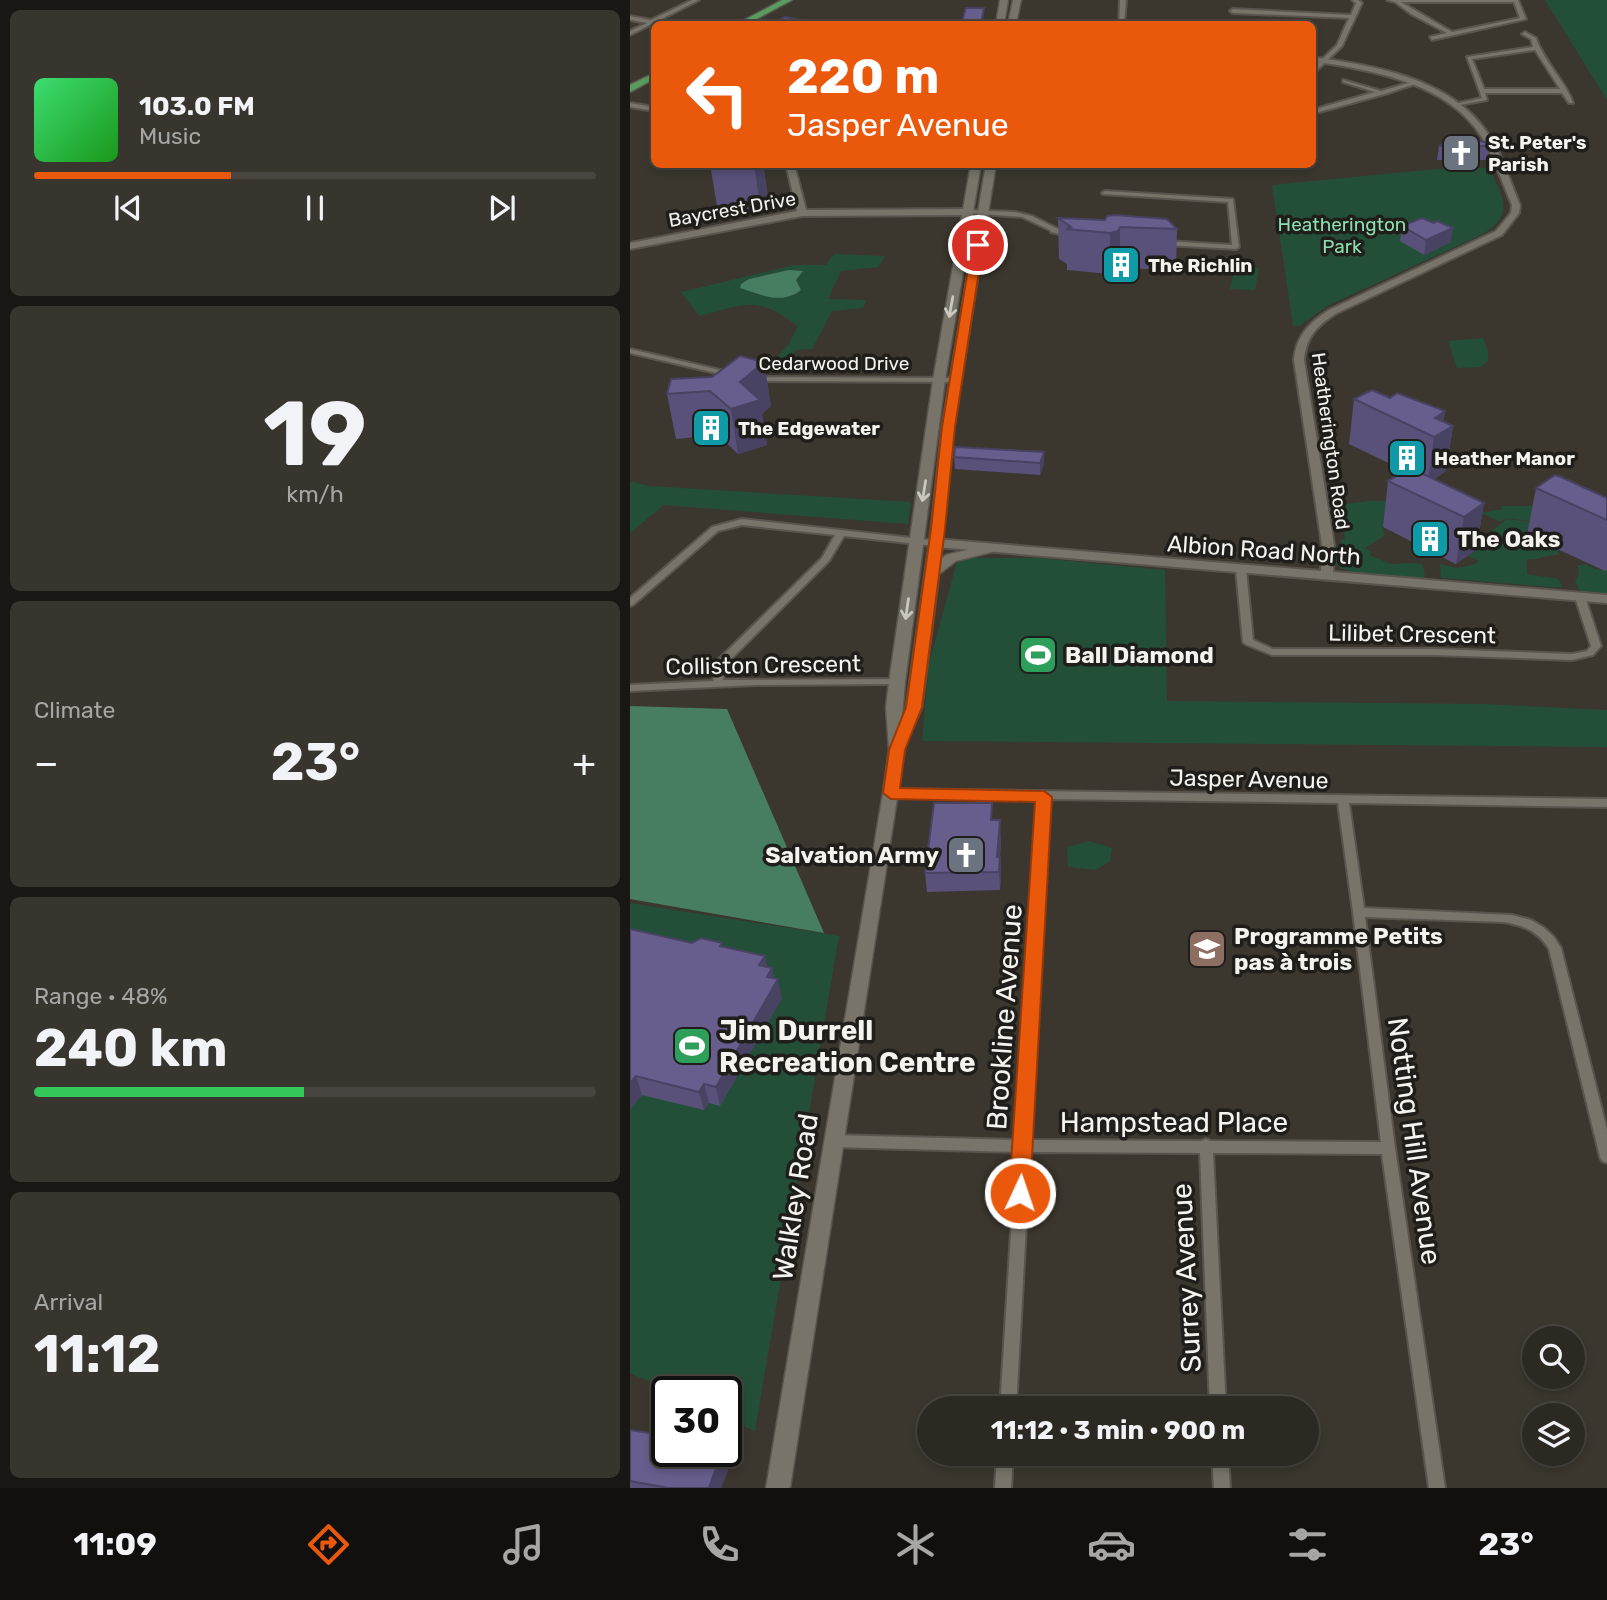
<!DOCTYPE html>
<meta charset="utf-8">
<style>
body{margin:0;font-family:Rubik,sans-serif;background:#38352f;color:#f1f3f6;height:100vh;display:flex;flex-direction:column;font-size:26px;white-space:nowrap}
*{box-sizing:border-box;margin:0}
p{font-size:23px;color:#a6a6a5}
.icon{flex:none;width:38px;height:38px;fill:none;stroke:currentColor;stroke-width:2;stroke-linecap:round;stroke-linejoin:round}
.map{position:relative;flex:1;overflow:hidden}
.side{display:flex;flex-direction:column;gap:10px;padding:10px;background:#181713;width:630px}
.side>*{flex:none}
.banner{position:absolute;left:21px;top:21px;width:665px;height:147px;border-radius:10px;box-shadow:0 4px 10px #0003,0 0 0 2px #484540;background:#ea580c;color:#fff;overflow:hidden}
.buttons{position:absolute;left:892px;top:1326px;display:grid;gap:14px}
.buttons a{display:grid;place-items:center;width:63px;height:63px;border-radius:50%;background:#2c2922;box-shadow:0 4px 10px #0003,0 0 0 2px #484540;font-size:35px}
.speed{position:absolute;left:21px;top:1376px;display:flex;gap:14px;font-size:35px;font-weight:700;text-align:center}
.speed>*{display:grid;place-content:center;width:91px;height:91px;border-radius:50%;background:#2c2922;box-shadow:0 4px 10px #0003,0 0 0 2px #484540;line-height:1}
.speed .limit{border:4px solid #111;border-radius:10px;background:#fff;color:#111}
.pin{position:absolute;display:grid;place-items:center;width:60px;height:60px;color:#fff;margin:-30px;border:4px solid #fff;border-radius:50%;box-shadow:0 2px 7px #0007}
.me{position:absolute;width:77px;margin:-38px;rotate:3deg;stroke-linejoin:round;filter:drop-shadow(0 0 5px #0008)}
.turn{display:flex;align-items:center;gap:24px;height:147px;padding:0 21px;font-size:32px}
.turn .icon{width:91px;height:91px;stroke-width:2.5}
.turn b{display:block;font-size:49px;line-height:60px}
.big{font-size:52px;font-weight:700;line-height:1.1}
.side .tile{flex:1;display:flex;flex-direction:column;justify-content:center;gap:10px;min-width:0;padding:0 24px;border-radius:10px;background:#38352f}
.side .dial{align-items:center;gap:0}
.dial b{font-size:91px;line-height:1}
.song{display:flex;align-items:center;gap:21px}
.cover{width:84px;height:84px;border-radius:10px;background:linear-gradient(135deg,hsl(140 70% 55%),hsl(120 70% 35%))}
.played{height:7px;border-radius:4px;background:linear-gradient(90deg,#ea580c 35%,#484540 35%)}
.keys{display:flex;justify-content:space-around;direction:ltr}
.heat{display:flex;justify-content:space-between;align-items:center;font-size:38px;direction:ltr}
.charge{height:10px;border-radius:5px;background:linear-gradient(90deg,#34c759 48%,#484540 0)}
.trip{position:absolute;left:287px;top:1396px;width:402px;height:70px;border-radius:35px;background:#2c2922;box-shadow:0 4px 10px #0003,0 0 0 2px #484540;font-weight:700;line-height:70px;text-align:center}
.dock{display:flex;height:112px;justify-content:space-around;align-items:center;background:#12100e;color:#a6a6a5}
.dock .icon{width:49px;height:49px}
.dock .active{color:#ea580c}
.dock b{font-size:32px;color:#f1f3f6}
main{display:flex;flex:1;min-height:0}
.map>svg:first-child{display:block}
</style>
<main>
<section class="side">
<div class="tile">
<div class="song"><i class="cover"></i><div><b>103.0 FM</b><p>Music</p></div></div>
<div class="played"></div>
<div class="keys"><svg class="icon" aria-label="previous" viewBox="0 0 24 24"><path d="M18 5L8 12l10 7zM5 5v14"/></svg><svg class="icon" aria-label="pause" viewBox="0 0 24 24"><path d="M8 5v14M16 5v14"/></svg><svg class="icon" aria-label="next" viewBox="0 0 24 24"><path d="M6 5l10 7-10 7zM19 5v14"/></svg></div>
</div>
<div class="tile dial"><b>19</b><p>km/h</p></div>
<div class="tile"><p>Climate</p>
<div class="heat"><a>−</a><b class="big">23°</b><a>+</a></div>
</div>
<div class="tile"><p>Range · 48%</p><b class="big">240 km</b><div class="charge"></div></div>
<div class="tile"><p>Arrival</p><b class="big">11:12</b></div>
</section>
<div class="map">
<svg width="977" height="1488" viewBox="0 0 977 1488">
<rect width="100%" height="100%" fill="#3b372e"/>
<path fill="#234f39" d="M915,0H977V100Z
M818,168H859C872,196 886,214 853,234L699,305L669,326L663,325L642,185Z
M204,254L255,256L248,267L211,271L198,299L236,300L233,308L202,311L182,349L166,350L153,369L137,368L159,344L168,326C126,295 117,304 69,316L51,292L164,265H196Z
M605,267L629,268L625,290L600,289Z
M853,338L858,351V361L850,367L827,368L818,341Z
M0,481L18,486L281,502L278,524L34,505L0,533Z
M738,501H793L753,527L754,536L735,548L742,552L740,555L760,564L786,563L793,565L795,577C778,581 717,576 705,564V546H711V540L715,539L714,532H704L700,506Z
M871,506H977L909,522L876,518L870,522L851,513L872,509Z
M877,519L909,523H905L894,533L929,550L927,555C915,555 911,560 897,559V574L928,579L932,585L931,588L811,578L810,564L826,568L846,564L848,560L838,556L863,537L857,534Z
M328,558H408L535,570L537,701L852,704L977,710V747L292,741L299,664Z
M956,564L964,569L977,570V594L950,591L945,582L949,573L948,565Z
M459,841L482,848L480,861L466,870L438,867L437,847Z
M0,903L209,936L125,1431L96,1418V1391H40L0,1373Z"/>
<path fill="#477d60" d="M159,270L173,271L166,280L171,290C152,305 132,295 110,288L111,284L119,279Z
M0,706L97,709L194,933L0,899Z"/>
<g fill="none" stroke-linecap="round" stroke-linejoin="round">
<defs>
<path id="minor" d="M62,0H69L0,35V31L17,23L0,20V16L21,20Z
M490,0H496L494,24H489Z
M722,0H728L732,3L712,46L682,75V69L707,45L719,18L603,13L600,11L603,9L721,15L726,3Z
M757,0H888L896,19L802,40L800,37L817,33L781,14L765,2ZM771,2H884L890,18L822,32Z
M895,32L906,38C914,62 936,82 943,103H939L932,93H855L857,100L824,106V104L852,98L837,57L903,47L901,39L892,34ZM905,50L930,89H854L842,59Z
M713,80L751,91L785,81L788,83L755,94L682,114V110L745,92L713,82Z
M475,191L603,199L609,247L606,249L535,245L532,243L535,241L602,245L598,202L473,194L472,193Z
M338,210L385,212L402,216L428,229H444V231L437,232L444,235L441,237L421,232L420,230L392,217L336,213V211Z
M0,349L103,373L107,375L103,377L0,353Z
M123,377L327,378L331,380L327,382L126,381H123Z
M112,519L309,541L311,543L306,546L214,536L199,561L96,664L93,680L267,679L271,680L272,682L271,684L126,685L0,691V685L83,681L87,661L192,558L205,535L112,525L88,531L3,605L0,606V598L82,527Z
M611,567L616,570L623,640L643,649H805L942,654L957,651L961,646L945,597L950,594L955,597L971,646L963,655L942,660L805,655H642L615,644L613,642L606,570Z
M261,789L977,799V807L719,803L734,908L882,915L901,920L913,927L924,937L931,948L977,1130V1163L972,1161L970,1157L919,949C908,931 893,925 873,922L735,917L765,1148L815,1488H799L752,1154L583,1153L596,1409H580L570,1153L400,1152L386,1409H370L386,1152L203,1147L198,1145L196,1141L198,1137L203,1135L387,1140L408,799L257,796L256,793L257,790ZM419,799L708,803L723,912L751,1142L581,1141L576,1139L571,1141L401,1140Z
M367,1454H383L381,1488H365Z
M582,1454H598L600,1488H584Z"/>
<path id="tertiary" d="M682,57C741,65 815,77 853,127C871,150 879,179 890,205L889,213L872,235L705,314C687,326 676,337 674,360L704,545L703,572L977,595V603L306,547L300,543L306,539L691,571L692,545L664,360C666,336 679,323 699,310L866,231L881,213L882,205C872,182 864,157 851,136C817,82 740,70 682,61Z
M0,103L24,107V111L0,107Z
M156,164H164L176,210L338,209L342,212L338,215L172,216L0,249V243L167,211Z"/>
<path id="secondary" d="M370,0H378L374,24H366Z
M383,0H391L386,24H378Z
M341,164H351L315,380L275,682L272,717L276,707L301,529L312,427L356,164H366L324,427L311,559L316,555L361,544L368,548L366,551L326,561L309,574L292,707L275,747L160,1488H136L253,793L259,750L256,707L259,682L303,380Z"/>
<path id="primary" d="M152,0H162L117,24H107Z
M24,73V79L0,92V85Z"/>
</defs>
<use href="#minor" stroke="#59554e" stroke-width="4"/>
<use href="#tertiary" stroke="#59554e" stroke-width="4"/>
<use href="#secondary" stroke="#59554e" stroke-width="3"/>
<use href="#primary" stroke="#59554e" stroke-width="3"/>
<use href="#minor" fill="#78746a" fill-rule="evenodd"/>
<use href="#tertiary" fill="#78746a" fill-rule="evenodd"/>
<use href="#secondary" fill="#78746a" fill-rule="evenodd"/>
<use href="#primary" fill="#599d5e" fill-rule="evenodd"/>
</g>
<path fill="#595179" d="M860,144L857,160H807L809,146Z
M80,164H133L138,197L131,212H88Z
M428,218L547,229L546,270L490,268L488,272L480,274L437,270V264L429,259Z
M804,223L821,242L794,255L770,241L772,226Z
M134,362L141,406L132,414L137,445L108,454L88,435L46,439L37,394L82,377Z
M760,398L815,411L813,422L823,426L816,471L804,479L854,503L846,550L826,564L753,527L758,481L775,471L719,444L724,399Z
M414,452V464L410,475L325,469L324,457Z
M906,488L977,498V570L975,571L897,535Z
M363,820L371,839L370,857L371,875L370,890L297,892L295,873Z
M0,929L62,943L93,947L135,956L137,967L142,968L144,978L152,998L90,1106L79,1103L74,1110L12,1095L0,1109Z
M0,1430L32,1435L37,1451H95L100,1464L91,1488H0Z"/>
<path fill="#484263" d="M124,164H133L138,197L131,212Z
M490,227V268L488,272L480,274V233Z
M823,228L821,242L794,255L796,240Z
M134,362L141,406L132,414L137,445L108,454L101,409L110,382Z
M815,411L812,432L823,426L816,471L798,483L804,437L805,418Z
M414,452V464L410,475V463Z
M854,503L846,550L826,564L834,517Z
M370,820L371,839L368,875L367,857Z
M370,857L371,875L370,890L369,872Z
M135,956L139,974L142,968L145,984L148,979L152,998L90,1106L86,1087L129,965Z
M6,1076L12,1095L0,1109V1083Z
M74,1084L79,1103L74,1110L69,1092Z
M92,1451H95L100,1464L91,1488H79Z"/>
<path fill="#675e8d" stroke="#484263" stroke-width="2" d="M336,8H354L351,24H331Z
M155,17L194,24H140Z
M833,135L860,144V146H809Z
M484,215L537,219L547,229L490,227L488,231L480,233L436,229L441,227L428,218L475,220L477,216Z
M792,218L804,223L807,221L823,228L796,240L772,226Z
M110,356L134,362L110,382L130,400L101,409L80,391L37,394L41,379L82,377Z
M742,390L760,398L767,393L815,411L805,418L823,426L804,437L724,399Z
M325,447L414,452L410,463L324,457Z
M779,469L785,470L854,503L834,517L758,481Z
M925,475L931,477L977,498V520L906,488Z
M304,803H362L361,820H370L367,857H370L369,872L295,873Z
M0,929L62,943L71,938L92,943L90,946L135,956L129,965L142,968L137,977L148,979L86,1087L74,1084L69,1092L6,1076L0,1083Z
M0,1430L32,1435L34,1430L37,1431V1451H92L79,1488H38L0,1481Z"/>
<defs><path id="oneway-shaft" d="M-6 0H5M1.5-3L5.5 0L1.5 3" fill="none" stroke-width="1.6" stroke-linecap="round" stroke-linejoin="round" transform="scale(1.75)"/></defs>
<g stroke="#c9c7bf">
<use href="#oneway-shaft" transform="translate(321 307) rotate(100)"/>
<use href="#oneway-shaft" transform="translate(294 491) rotate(99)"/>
<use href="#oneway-shaft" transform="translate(277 609) rotate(98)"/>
</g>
<path fill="#ea580c" stroke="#983908" stroke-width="2" d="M348,242L353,245L325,427L315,529L292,707L275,750L270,788L414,791L422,797L400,1193L397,1200L390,1202L382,1200L379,1193L405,802L261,799L253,793L259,750L276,707L301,529L312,427L342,245Z"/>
<defs>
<symbol id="church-square" viewBox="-11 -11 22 22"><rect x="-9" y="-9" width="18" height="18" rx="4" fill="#6b7280" stroke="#201e1a"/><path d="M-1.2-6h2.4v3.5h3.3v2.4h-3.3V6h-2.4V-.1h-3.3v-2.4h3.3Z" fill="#fff"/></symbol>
<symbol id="building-square" viewBox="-11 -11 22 22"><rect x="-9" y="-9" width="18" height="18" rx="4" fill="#0f9aa8" stroke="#201e1a"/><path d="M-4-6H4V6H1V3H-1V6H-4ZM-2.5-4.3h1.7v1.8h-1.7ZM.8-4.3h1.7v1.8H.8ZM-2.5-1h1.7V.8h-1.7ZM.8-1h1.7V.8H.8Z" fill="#fff"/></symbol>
<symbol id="stadium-square" viewBox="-11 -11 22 22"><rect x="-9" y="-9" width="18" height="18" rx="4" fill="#2e9e5b" stroke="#201e1a"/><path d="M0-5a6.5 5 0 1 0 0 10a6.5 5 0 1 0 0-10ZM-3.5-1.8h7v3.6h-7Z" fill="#fff"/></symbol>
<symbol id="school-square" viewBox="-11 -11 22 22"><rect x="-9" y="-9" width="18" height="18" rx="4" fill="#8d6e63" stroke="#201e1a"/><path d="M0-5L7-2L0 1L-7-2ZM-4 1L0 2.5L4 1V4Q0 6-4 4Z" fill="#fff"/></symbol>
</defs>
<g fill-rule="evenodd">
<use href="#church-square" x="809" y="131" width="44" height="44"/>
<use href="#building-square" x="469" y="243" width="44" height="44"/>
<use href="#building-square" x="59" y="406" width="44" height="44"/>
<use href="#building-square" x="755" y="436" width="44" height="44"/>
<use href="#building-square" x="778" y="517" width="44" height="44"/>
<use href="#stadium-square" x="386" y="633" width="44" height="44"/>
<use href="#church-square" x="314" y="833" width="44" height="44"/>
<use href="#school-square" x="555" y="927" width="44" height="44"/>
<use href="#stadium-square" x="40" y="1024" width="44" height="44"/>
</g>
<g text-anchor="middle" stroke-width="7" stroke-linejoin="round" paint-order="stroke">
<g font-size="19" font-weight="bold" fill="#f5f3ed" stroke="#201e1a" text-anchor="start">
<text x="858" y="149">St. Peter's<tspan x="858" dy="22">Parish</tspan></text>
<text x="518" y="272">The Richlin</text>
<text x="108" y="435">The Edgewater</text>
<text x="804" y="465">Heather Manor</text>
</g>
<g font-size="19" fill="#f5f3ed" stroke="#201e1a">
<text transform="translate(102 209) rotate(-10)" y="7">Baycrest Drive</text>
<text x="204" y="370">Cedarwood Drive</text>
<text transform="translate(701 441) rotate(82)" y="7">Heatherington Road</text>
</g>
<g font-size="19" fill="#8cdfb2" stroke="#201e1a">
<text x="712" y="231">Heatherington<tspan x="712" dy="22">Park</tspan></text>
</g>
<g font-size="23" font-weight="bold" fill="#f5f3ed" stroke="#201e1a" text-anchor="start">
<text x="827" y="547">The Oaks</text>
<text x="435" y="663">Ball Diamond</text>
<text x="309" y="863" text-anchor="end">Salvation Army</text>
<text x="604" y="944">Programme Petits<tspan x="604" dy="26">pas à trois</tspan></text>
</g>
<g font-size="23" fill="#f5f3ed" stroke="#201e1a">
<text transform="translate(634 550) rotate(4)" y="8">Albion Road North</text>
<text transform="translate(782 634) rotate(1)" y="8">Lilibet Crescent</text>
<text transform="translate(133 665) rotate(-1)" y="8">Colliston Crescent</text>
<text transform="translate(619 779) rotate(1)" y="8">Jasper Avenue</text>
</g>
<g font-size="28" fill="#f5f3ed" stroke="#201e1a">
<text transform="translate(374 1017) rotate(-86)" y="10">Brookline Avenue</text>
<text x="544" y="1132">Hampstead Place</text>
<text transform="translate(785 1141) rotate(82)" y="10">Notting Hill Avenue</text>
<text transform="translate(165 1197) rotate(-81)" y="10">Walkley Road</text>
<text transform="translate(556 1278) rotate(-93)" y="10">Surrey Avenue</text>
</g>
<g font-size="28" font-weight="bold" fill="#f5f3ed" stroke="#201e1a" text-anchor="start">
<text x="89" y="1040">Jim Durrell<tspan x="89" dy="32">Recreation Centre</tspan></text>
</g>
</g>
</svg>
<div class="buttons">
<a><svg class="icon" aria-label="search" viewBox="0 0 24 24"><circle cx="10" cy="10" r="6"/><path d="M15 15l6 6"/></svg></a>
<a><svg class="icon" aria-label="layers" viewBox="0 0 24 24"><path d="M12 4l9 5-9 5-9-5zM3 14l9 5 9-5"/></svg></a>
</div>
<div class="speed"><div class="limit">30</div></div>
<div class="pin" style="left:348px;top:245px;background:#d93025"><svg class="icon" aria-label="arrive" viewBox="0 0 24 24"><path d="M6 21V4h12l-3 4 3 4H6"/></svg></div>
<svg class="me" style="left:390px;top:1193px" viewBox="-20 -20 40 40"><circle r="17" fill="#ea580c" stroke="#fff" stroke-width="3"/><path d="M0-11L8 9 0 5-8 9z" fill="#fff"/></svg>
<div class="trip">11:12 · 3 min · 900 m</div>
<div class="banner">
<div class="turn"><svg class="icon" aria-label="left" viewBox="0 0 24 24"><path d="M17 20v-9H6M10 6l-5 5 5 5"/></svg><div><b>220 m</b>Jasper Avenue</div></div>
</div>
</div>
</main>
<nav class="dock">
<b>11:09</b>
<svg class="icon active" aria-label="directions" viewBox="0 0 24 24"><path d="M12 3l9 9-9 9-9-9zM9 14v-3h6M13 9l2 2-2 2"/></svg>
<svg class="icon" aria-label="music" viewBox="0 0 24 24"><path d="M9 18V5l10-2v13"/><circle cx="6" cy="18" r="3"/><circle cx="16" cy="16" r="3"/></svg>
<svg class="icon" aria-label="phone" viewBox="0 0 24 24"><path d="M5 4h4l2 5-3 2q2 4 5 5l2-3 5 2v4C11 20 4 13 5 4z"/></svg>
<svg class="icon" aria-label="climate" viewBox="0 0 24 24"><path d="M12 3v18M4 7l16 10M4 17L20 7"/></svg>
<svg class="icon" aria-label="car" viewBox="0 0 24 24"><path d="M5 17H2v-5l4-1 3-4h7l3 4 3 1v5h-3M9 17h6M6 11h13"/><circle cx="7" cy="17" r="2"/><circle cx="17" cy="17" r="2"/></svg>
<svg class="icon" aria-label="filters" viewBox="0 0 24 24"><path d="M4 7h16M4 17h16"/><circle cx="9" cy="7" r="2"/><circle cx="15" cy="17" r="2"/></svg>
<b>23°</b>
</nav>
